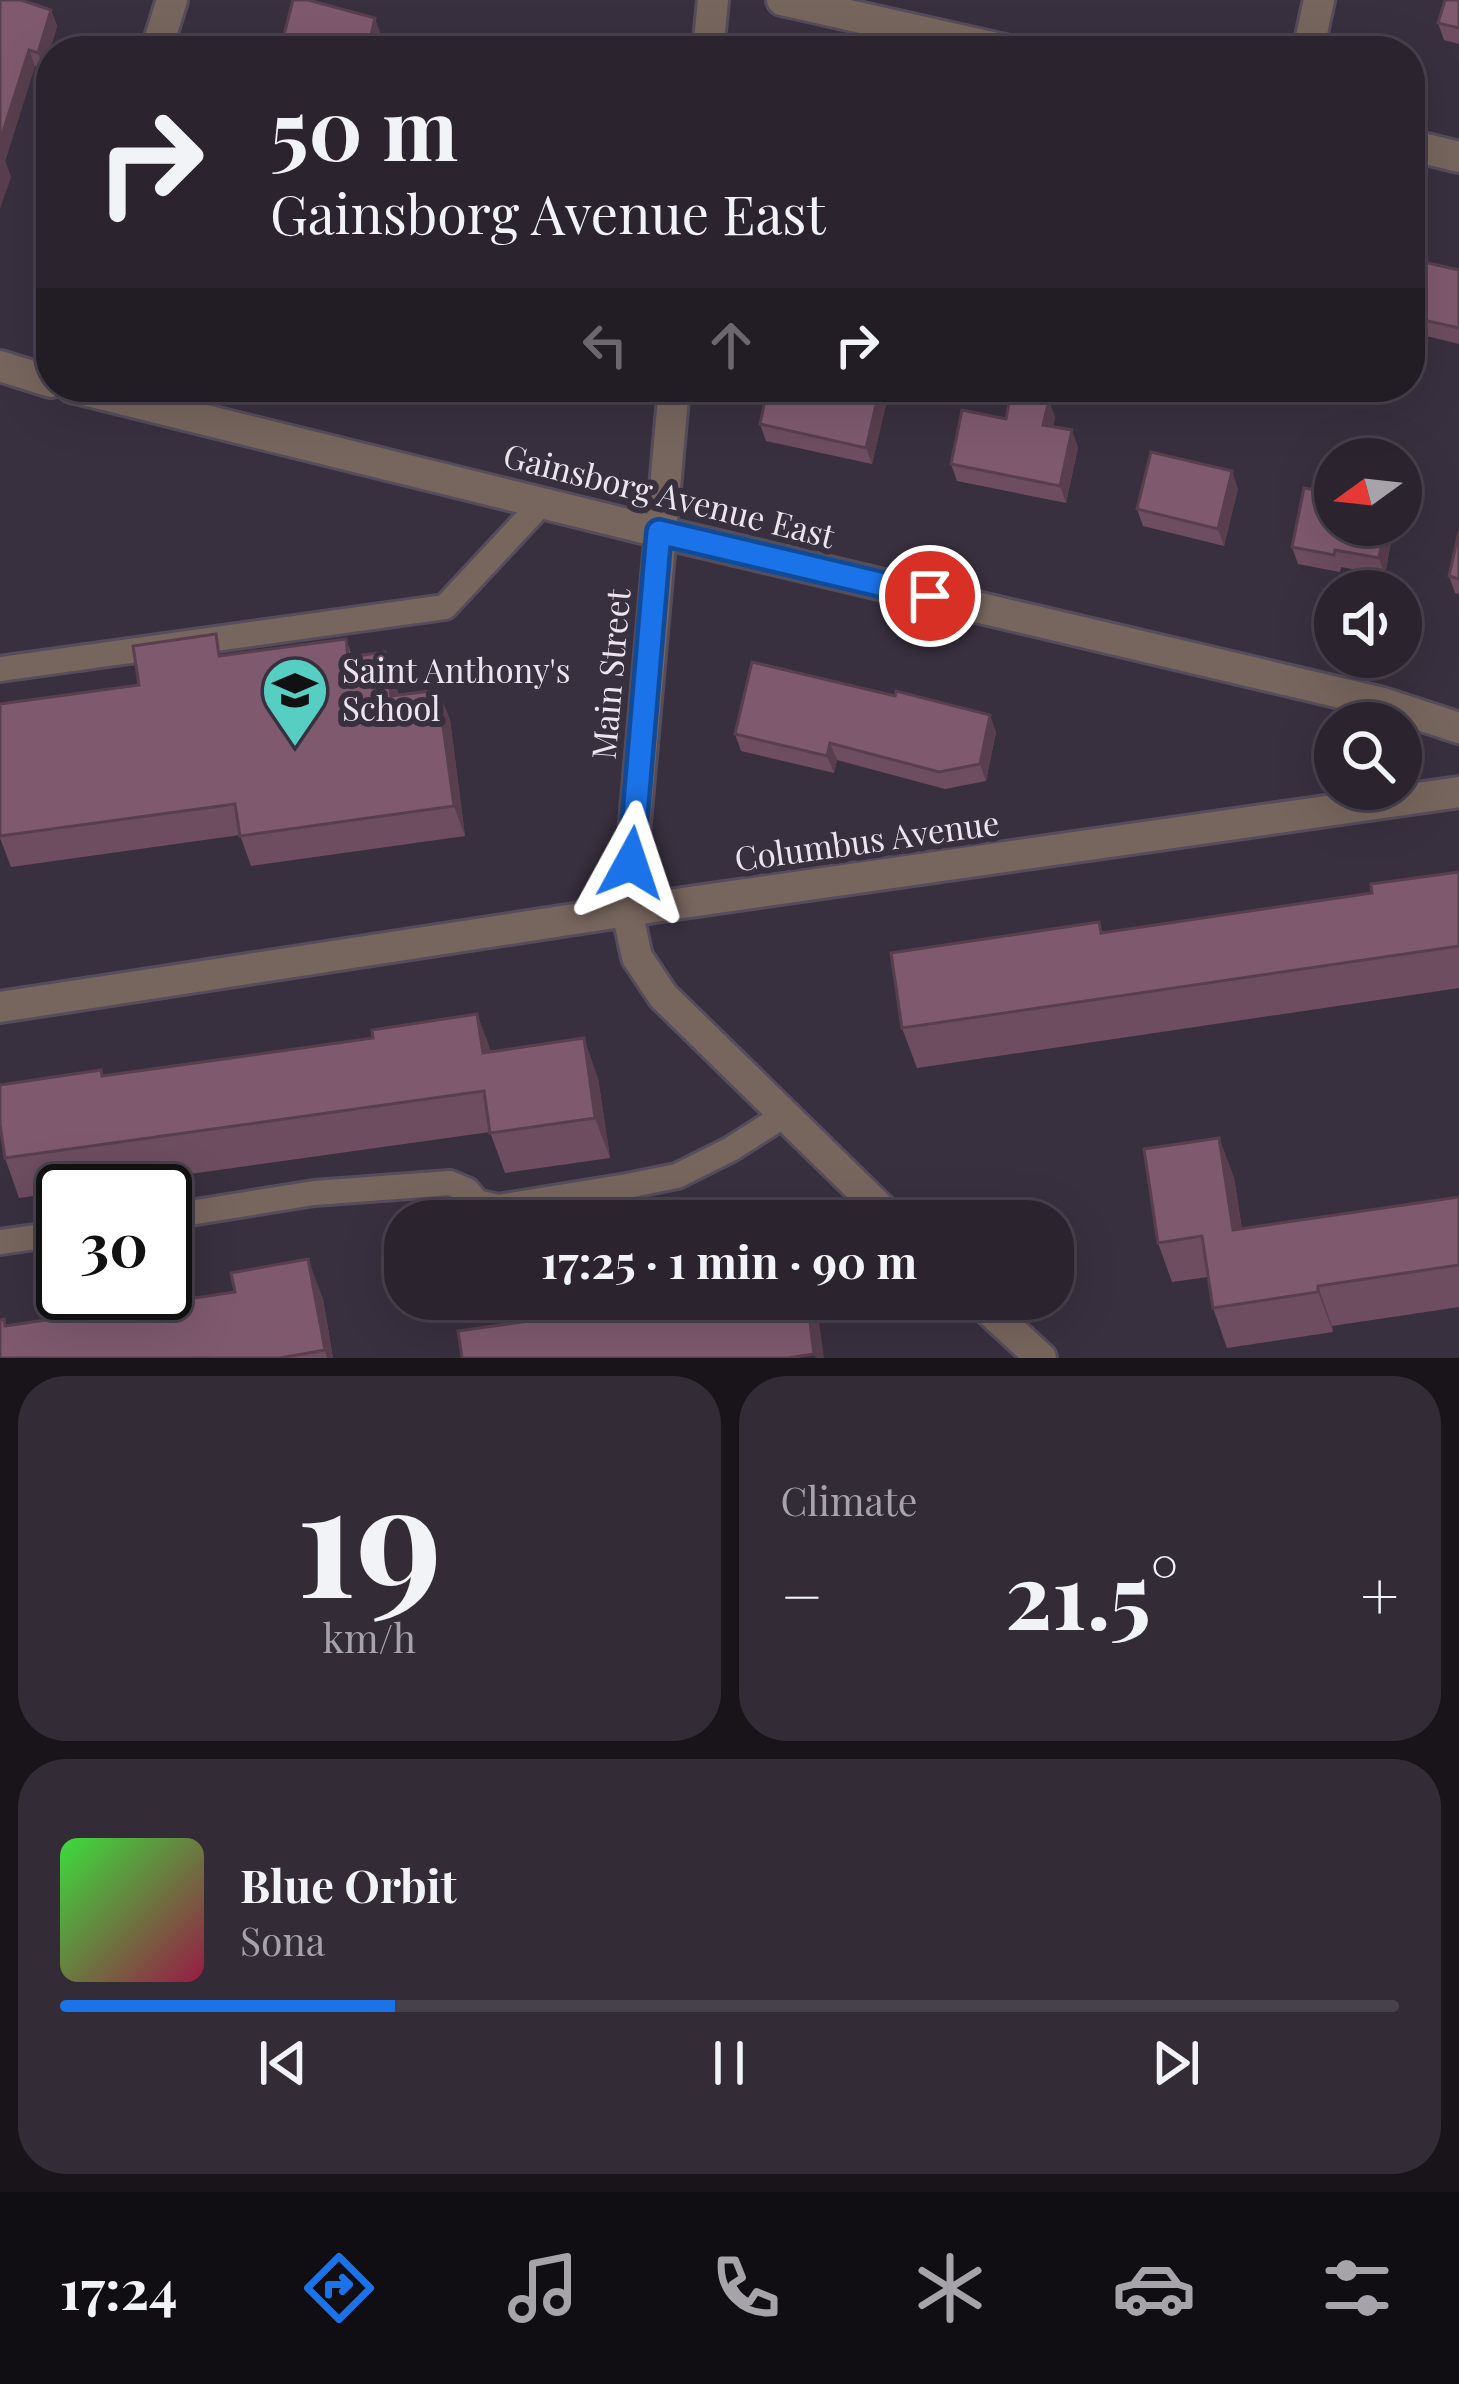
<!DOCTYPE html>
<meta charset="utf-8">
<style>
body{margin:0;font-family:"Playfair Display",serif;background:#332c37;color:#f1f3f6;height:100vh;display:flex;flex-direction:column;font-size:45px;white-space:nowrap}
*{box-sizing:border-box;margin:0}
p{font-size:39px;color:#a6a4aa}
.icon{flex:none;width:66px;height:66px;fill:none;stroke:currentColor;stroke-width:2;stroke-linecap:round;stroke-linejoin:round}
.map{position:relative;height:1358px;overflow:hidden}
.drawer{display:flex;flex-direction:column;gap:18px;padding:18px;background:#18141a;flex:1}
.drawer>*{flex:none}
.banner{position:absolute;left:36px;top:36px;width:1389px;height:366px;border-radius:48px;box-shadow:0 12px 48px #0002,0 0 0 3px #47414b;background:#2b242f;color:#f1f3f6;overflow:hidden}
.needle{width:78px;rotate:255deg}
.buttons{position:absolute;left:1314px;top:438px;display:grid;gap:24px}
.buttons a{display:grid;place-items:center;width:108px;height:108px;border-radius:50%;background:#2b242f;box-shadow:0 12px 48px #0002,0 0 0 3px #47414b;font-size:60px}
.speed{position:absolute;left:36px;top:1164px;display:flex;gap:24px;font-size:60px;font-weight:700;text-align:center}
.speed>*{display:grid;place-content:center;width:156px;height:156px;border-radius:50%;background:#2b242f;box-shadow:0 12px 48px #0002,0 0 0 3px #47414b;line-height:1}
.speed .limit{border:6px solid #111;border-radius:18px;background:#fff;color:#111}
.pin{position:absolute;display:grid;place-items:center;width:102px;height:102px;color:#fff;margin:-51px;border:6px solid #fff;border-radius:50%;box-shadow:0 3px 12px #0007}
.me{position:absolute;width:132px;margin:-66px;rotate:5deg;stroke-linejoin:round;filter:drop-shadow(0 0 9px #0008)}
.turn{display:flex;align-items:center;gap:42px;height:252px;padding:0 36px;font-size:54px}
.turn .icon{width:156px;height:156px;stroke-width:2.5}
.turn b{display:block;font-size:84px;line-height:102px}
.lanes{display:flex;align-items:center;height:114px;padding:0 36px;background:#0003;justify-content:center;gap:60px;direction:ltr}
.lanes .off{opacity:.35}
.big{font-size:90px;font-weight:700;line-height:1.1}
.drawer .tile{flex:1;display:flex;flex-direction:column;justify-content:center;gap:18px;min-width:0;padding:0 42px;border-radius:48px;background:#332c37}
.drawer .dial{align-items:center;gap:0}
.dial b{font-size:156px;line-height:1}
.song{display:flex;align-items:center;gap:36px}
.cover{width:144px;height:144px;border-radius:18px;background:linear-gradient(135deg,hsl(120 70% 55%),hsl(340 70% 35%))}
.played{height:12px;border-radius:6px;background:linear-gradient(90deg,#1a73e8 25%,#47414b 25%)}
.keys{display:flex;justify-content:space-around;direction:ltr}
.heat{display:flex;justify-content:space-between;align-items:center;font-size:66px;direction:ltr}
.drawer .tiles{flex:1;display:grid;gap:18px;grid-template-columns:1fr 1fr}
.tile:last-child{grid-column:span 2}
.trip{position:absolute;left:384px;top:1200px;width:690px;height:120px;border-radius:48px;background:#2b242f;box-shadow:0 12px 48px #0002,0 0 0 3px #47414b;font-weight:700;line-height:120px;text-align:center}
.menu{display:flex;height:192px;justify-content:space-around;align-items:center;background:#110e13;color:#a6a4aa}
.menu .icon{width:84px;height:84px}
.menu .selected{color:#1a73e8}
.menu b{font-size:54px;color:#f1f3f6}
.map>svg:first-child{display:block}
</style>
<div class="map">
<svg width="1459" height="1358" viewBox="0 0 1459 1358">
<rect width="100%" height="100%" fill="#39303f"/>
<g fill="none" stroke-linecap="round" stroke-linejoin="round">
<defs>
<path id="lane" d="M0,669L445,607L542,503
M165,1217L314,1193L450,1183L467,1190L477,1202L498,1207L627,1186L677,1176L731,1149L783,1116
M0,1242L63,1233"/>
<path id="street" d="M782,0L1009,51
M156,51L172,0
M708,51L713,0
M1308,51L1319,0
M1410,145L1459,157
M0,366L51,382
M72,387L659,532L1383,703L1459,728
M674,387L627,911L637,957L663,996L893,1221
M0,1007L627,911L1459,792
M977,1299L1041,1358"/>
</defs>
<use href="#lane" stroke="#554d5b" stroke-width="30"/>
<use href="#street" stroke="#554d5b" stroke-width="36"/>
<use href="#lane" stroke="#77665e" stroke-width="24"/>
<use href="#street" stroke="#77665e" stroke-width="30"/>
</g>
<path fill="#6d4d5f" d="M0,0L51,10L57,26L44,70L35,66L5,161L11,177L0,208Z
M1459,0V44L1444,40L1438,23Z
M1410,259L1459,270V344L1410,332Z
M890,387L872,464L766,441L760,424Z
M1055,417L1053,427L1078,447L1066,503L957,481L951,464L1006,419Z
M1238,488L1224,546L1143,526L1137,509Z
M1394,525L1385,575L1341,567L1340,572L1298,564L1292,547Z
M1459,532V594L1455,593L1449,576Z
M346,639L352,656L396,682L398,695L438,690L450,720L465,836L251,866L240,835L11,867L0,838V704L139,685L224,655Z
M996,732L986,781L945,789L837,760L834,773L741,751L735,734Z
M1459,872V988L917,1068L902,1028L1099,922L1102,932L1372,893Z
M477,1014L491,1052L598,1078L610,1158L505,1173L490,1132L19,1198L5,1158L103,1076L373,1038Z
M1219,1138L1234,1178L1242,1229L1459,1197V1307L1332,1326L1333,1332L1227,1348L1213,1308L1208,1277L1172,1282L1158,1243Z
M323,1299L333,1358H0L7,1326Z"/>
<path fill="#593f4e" d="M51,10L57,26L44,70L38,53Z
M375,18L381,35L377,51H367Z
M29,50L35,66L5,161L11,177L0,208V141Z
M880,387H890L872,464L866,448Z
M1049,400L1055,417L1049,442L1043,425Z
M1072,430L1078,447L1066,503L1060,486Z
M1232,471L1238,488L1224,546L1218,529Z
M1385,525H1394L1385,575L1379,558Z
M385,652L396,682L402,727L391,696Z
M438,690L450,720L465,836L454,806Z
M990,715L996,732L986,781L980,764Z
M830,743L837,760L834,773L827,756Z
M477,1014L492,1054L483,1053Z
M584,1038L598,1078L610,1158L595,1118Z
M1219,1138L1234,1178L1248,1270L1233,1230Z
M308,1259L323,1299L333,1358H327L325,1350Z
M1318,1286L1332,1326L1333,1332L1318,1292Z
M807,1299H811L819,1322L824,1358H816L814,1354Z"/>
<path fill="#7f5a6f" stroke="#593f4e" stroke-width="3" d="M0,0H21L51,10L38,53L29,50L0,141Z
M293,0H308L375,18L367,51L280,50Z
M1445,0H1459V28L1438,23Z
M1410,259L1459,270V328L1410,317Z
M768,387H880L866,448L760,424Z
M1011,392L1049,400L1043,425L1072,430L1060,486L951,464L962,410L1006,419Z
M1151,452L1232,471L1218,529L1137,509Z
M1304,488L1335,494V525H1385L1379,558L1335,550L1334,555L1292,547Z
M1459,532V579L1449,576Z
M216,634L219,656L346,639L348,657L385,652L391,696L438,690L454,806L240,836L235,804L0,836V704L139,685L133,646Z
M752,662L895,696L896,691L990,715L980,764L939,772L830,743L827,756L735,734Z
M1459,872V946L902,1028L891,953L1099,922L1101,933L1372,893L1371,884Z
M477,1014L483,1053L584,1038L595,1118L490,1133L484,1091L5,1158L0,1124V1085L101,1070L102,1076L373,1038L372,1030Z
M1219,1138L1233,1230L1459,1197V1265L1318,1286V1292L1213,1308L1202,1236L1158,1243L1144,1149Z
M308,1259L325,1350L280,1358H0V1320L4,1319L5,1326L235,1292L231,1273Z
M684,1299H807L814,1354L788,1358H462L458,1331Z"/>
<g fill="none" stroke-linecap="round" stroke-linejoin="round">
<defs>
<path id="route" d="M631,863L659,532L930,596"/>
</defs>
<use href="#route" stroke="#114b97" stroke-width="30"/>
<use href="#route" stroke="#1a73e8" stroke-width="21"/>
</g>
<defs>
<symbol id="school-pin" viewBox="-11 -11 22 30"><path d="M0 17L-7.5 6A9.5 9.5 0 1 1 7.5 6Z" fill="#57cec2" stroke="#39303f"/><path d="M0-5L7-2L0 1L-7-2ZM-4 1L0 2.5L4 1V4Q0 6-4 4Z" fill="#111"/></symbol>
</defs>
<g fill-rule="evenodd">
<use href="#school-pin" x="257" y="652" width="76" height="104"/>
</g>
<g text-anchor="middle" stroke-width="12" stroke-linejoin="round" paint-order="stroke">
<g font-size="33" fill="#eae5ee" stroke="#39303f">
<text transform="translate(669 496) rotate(14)" y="12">Gainsborg Avenue East</text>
<text transform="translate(611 674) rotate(-85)" y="12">Main Street</text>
<text transform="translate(867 841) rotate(-8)" y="12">Columbus Avenue</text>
</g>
<g font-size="33" fill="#eae5ee" stroke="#39303f" text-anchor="start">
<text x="342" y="683">Saint Anthony's<tspan x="342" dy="38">School</tspan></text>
</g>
</g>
</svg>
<div class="buttons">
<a><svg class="needle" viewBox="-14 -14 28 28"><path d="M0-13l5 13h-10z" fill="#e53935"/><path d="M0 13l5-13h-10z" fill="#a6a4aa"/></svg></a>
<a><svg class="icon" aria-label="sound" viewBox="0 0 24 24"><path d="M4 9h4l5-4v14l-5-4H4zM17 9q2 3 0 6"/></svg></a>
<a><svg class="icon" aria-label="search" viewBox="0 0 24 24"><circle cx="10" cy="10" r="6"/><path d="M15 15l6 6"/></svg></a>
</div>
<div class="speed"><div class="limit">30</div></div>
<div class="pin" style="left:930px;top:596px;background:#d93025"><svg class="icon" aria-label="arrive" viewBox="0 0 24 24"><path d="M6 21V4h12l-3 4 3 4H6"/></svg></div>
<svg class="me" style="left:631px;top:863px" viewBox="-20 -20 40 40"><path d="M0-17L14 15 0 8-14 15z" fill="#1a73e8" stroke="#fff" stroke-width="4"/></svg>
<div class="trip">17:25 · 1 min · 90 m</div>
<div class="banner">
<div class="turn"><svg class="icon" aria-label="right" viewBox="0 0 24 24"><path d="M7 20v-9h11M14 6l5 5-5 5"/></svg><div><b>50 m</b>Gainsborg Avenue East</div></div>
<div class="lanes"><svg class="icon off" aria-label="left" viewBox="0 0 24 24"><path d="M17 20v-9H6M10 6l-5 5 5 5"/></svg><svg class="icon off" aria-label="ahead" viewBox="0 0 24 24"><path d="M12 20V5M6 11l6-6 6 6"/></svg><svg class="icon" aria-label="right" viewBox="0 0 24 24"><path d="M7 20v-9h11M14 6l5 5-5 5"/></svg></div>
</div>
</div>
<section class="drawer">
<div class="tiles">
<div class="tile dial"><b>19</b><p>km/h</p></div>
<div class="tile"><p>Climate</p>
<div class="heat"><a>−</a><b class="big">21.5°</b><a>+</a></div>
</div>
<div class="tile">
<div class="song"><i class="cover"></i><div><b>Blue Orbit</b><p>Sona</p></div></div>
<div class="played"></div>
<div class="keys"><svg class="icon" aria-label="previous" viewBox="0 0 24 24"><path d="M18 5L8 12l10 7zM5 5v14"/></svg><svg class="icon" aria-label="pause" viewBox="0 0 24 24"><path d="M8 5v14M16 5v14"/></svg><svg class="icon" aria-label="next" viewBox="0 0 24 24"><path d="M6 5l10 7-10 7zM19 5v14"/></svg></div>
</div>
</div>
</section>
<nav class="menu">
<b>17:24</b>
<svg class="icon selected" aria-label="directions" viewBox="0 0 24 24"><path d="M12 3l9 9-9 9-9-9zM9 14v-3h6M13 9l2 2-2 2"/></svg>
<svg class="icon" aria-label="music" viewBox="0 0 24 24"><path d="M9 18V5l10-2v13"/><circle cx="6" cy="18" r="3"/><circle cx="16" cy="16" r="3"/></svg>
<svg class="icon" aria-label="phone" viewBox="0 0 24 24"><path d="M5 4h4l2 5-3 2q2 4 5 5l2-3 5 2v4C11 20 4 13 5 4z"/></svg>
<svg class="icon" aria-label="climate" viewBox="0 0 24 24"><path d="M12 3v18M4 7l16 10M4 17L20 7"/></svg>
<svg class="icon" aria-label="car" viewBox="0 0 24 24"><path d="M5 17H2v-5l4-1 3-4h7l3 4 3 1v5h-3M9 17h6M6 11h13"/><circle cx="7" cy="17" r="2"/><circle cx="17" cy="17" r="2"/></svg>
<svg class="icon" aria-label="filters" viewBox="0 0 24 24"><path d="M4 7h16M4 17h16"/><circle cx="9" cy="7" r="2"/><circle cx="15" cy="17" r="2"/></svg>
</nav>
